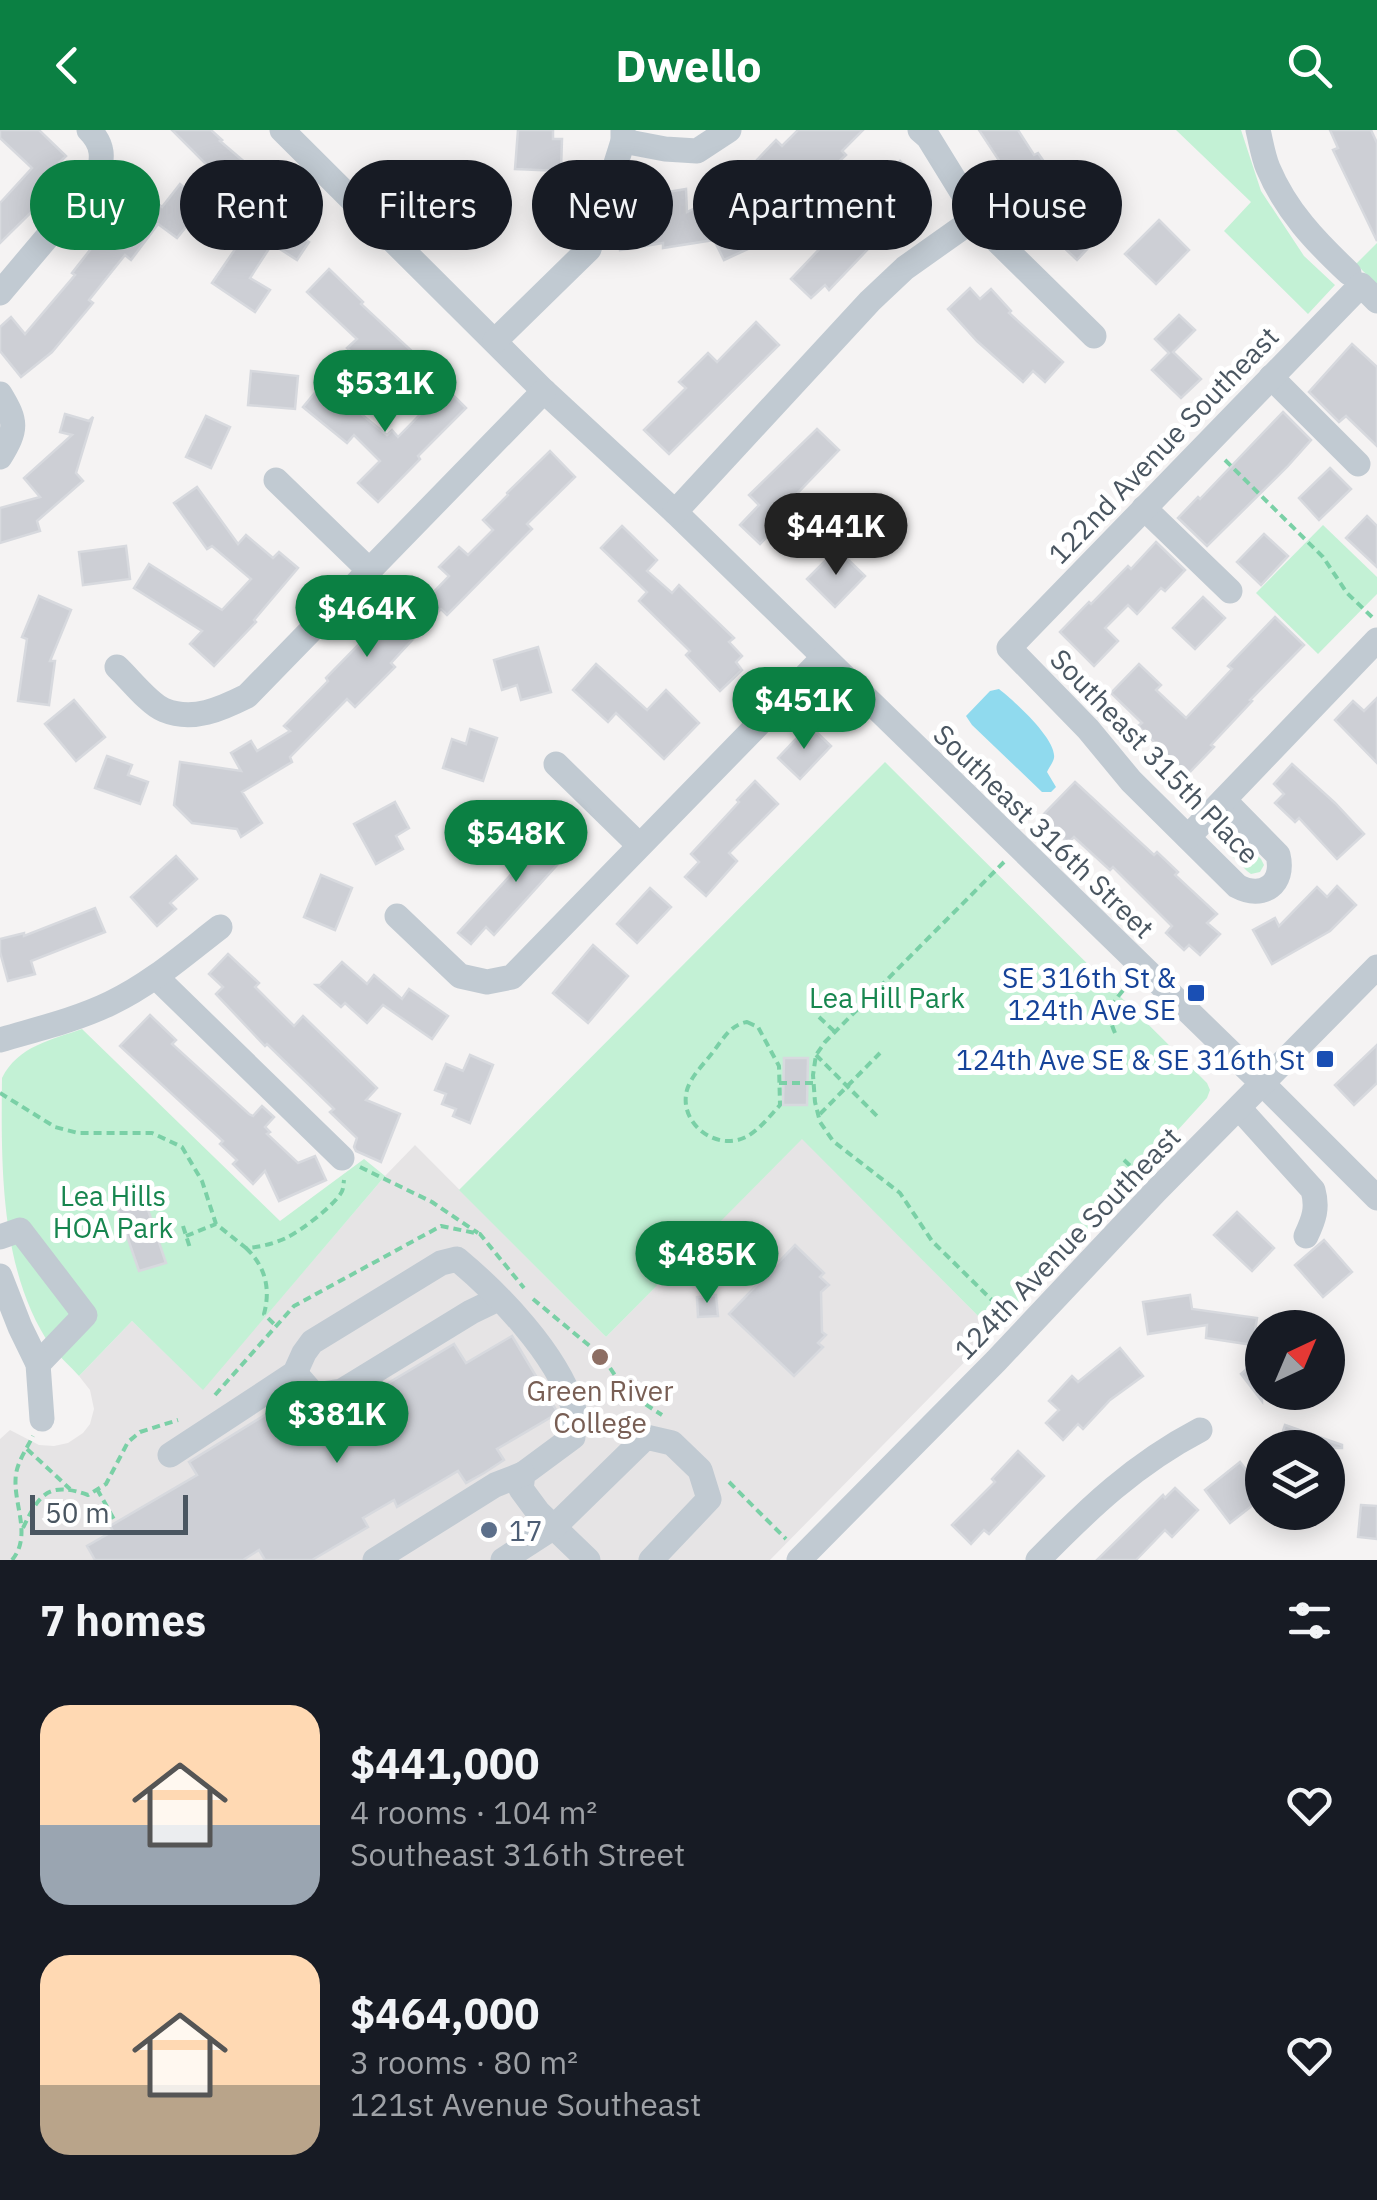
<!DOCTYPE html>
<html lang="en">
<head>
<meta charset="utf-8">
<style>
  body { margin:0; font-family:"IBM Plex Sans",sans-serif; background:#242831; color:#f1f3f6; height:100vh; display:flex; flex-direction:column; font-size:38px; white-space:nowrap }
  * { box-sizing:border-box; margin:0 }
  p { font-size:32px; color:#9ea1a6 }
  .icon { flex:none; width:55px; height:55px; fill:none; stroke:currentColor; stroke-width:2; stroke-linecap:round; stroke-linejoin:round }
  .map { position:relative; height:1430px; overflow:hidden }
  .sheet { display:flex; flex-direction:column; background:#171b24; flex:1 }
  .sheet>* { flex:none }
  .hud { position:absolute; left:30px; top:30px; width:1318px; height:90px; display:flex; gap:20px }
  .needle { width:65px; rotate:44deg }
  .controls { position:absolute; left:1245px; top:1180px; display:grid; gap:20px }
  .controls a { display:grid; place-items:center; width:100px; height:100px; border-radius:50%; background:#171b24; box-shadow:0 5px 25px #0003; font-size:50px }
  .scale { position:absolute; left:30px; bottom:25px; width:158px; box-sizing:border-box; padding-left:10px; border:5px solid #4a5661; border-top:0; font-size:28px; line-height:35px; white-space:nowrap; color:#4a5661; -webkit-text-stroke:8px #fff; paint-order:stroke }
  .price { position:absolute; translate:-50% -85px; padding:0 22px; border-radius:35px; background:#0b8043; color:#fff; font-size:32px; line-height:65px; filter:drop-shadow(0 2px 5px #0008) }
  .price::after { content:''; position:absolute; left:50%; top:60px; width:30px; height:22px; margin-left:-15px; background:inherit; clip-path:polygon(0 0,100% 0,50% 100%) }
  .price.current { background:#222; color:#fff }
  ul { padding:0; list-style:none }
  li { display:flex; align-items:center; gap:30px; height:250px; padding:0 40px }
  li span { display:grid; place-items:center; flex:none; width:280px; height:200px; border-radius:30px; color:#555 }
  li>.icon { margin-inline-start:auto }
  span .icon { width:120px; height:120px; fill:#fffc; stroke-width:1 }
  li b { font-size:42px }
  h2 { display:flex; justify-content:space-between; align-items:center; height:120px; padding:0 40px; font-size:42px }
  .tag { padding:0 35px; border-radius:45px; background:#171b24; box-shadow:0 5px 25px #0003; font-size:35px; line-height:90px }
  .tag.current { background:#0b8043; color:#fff }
  header { display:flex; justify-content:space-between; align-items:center; height:130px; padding:0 40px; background:#0b8043; color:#fff; font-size:45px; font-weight:700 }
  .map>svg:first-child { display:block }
</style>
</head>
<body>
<header><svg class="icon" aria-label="back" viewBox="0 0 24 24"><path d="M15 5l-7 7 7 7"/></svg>Dwello<svg class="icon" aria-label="search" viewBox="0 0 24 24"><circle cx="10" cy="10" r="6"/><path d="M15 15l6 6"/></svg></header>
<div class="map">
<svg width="1377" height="1430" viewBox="0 0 1377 1430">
  <rect width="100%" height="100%" fill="#f5f3f3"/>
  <polygon fill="#e6e4e5" points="802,1008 994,1202 770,1430 0,1430 0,1309 10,1300 39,1315 54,1316 68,1313 83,1303 90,1294 94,1279 90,1260 79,1246 132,1191 203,1259 385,1046 415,1015 606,1207"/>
  <g fill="#c3f1d5">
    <polygon points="1176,0 1241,0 1261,61 1304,126 1335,155 1308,184 1224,101 1251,72"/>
    <polygon points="1377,113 1377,155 1356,134"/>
    <polygon points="1323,395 1377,447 1377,464 1318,524 1256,463"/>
    <polygon points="885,632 1207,953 1210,960 1207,968 994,1202 802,1009 606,1207 459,1060"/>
    <polygon points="1219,691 1224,693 1261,729 1264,735 1260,742 1251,744 1247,741 1211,705 1209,700"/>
    <path d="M82,899L280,1091L364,1029L385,1046L203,1260L132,1191L79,1246C71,1237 61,1228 52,1218C0,1143 1,1038 2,948C18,916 51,910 82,899Z"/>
  </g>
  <path fill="#90daee" d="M999,559C1013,570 1057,609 1054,628C1053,633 1049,637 1047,642L1056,657L1051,662H1042L972,595L966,586L990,561Z"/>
  <g fill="#cdcfd5" stroke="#d7d9de" stroke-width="2.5">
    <polygon points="0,0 39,0 66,26 55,37 66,48 0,113 0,73 32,38 0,8"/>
    <polygon points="172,0 211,0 222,10 220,11 248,35 217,73 210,67 177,108 158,94 131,130 125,125 89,170 93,173 52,222 21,247 0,221 0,197 11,187 25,204 75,145 72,143 90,120 87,118 117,79 131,89 149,67 162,77 180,54 191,63 211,39"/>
    <polygon points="518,0 553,0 553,9 562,9 561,41 515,39"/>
    <polygon points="798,0 863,0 842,21 846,25 829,41 826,38 749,115 750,118 724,130 714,110 663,118 663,113 620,120 615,90 620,76 656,70 655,64 686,59 687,82 732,60 758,34 755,32 776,10 782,16"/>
    <polygon points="979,0 1018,0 1034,25 1038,23 1066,63 1062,66 1102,103 1077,130 1029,84 1003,47 1008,44"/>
    <polygon points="1330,0 1371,0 1377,13 1377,111 1333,20 1338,18"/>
    <polygon points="900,31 930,61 894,96 883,85 859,109 868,119 829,160 825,155 811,168 791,149 827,111 822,106 830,98 823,92 836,78 842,85 856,70 859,72"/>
    <polygon points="570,46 583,58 586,55 591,59 579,96 575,100 545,73"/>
    <polygon points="259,84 287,102 290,99 309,112 297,130 272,114 250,148 270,160 255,182 212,153"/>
    <polygon points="1159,90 1189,120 1156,154 1125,124"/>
    <polygon points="329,139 363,172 361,174 416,225 387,256 347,218 357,209 307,162"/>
    <polygon points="970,158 980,169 991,159 1011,181 1009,183 1063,232 1045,252 1033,241 1023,252 977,211 948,179"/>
    <polygon points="1179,185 1195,200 1173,222 1201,249 1181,268 1152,240 1169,223 1155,209"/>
    <polygon points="756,192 779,215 669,324 644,300 686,258 679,252 708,223 717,232"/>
    <polygon points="1352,214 1377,237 1377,316 1346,286 1339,292 1309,262"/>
    <polygon points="251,241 298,246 295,279 248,275"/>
    <polygon points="323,253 387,305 392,300 398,307 446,258 466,278 418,326 420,329 378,372 358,353 380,331 354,305 347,313 303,277"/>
    <polygon points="1283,282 1311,310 1287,337 1207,416 1178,388 1198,367 1200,369"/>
    <polygon points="65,284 89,291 93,287 76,343 83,351 37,391 40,401 0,413 0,378 40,367 24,348 72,305 60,302"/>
    <polygon points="206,286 230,297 211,338 186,327"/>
    <polygon points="817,299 839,320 790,371 796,377 760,414 740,395 759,375 749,365"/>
    <polygon points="550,321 575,347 527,394 532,399 447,485 441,479 391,533 395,537 355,577 347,569 290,627 292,632 242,662 262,693 241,707 237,699 192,693 174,675 180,632 241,641 231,623 251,611 257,621 290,601 284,596 328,551 326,548 365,508 368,511 411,466 421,475 449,446 439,437 459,417 468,425 493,400 483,390 508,365 507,363"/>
    <polygon points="1330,338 1351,359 1319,390 1299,368"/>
    <polygon points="197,357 238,414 246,405 273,428 279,422 298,438 254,490 256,492 214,536 190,514 202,501 134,458 149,434 222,480 251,449 212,416 207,419 174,373"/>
    <polygon points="1367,386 1377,396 1377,437 1346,408"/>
    <polygon points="622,396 657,430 647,441 672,463 679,455 734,508 729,512 742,526 736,532 742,540 720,561 686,525 690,521 639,471 647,462 601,418"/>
    <polygon points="1264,404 1288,426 1261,455 1237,432"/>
    <polygon points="1156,412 1185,440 1165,461 1161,458 1137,484 1128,475 1105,498 1118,511 1094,536 1060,502 1089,472 1091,474 1128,436 1131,439"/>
    <polygon points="126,416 130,449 83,455 79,422"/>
    <polygon points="837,419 865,446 835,477 807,449"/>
    <polygon points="39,466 71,480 50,531 55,531 49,575 18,571 27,509 22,507"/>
    <polygon points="1203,467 1225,488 1195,519 1173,498"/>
    <polygon points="1275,487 1304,515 1250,570 1252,571 1211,615 1214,617 1187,645 1138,596 1142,593 1111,563 1139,534 1161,555 1156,560 1186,588 1232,539 1228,536"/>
    <polygon points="538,517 551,562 521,570 517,555 502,560 494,530"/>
    <polygon points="596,534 647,580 666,560 699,593 664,629 616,583 608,592 573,560"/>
    <polygon points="1377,568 1377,633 1335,590 1353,571 1364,581"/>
    <polygon points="74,570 105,607 76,631 45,594"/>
    <polygon points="809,595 831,616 800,649 778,628"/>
    <polygon points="470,599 497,608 483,651 443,638 452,609 466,614"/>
    <polygon points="107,626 132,635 128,645 148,652 140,674 95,658"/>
    <polygon points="1292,634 1335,673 1364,704 1337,729 1299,688 1295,692 1275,673 1284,664 1274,654"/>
    <polygon points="755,651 778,674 729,723 737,731 706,766 685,747 699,732 691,724 739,672 737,670"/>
    <polygon points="1075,652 1154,725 1157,722 1178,742 1175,745 1217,784 1207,793 1220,804 1200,825 1189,815 1184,820 1166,803 1172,796 1113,737 1110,740 1074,707 1068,713 1041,687"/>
    <polygon points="395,672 409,698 396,706 403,719 376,734 354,694"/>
    <polygon points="538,699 566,725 494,805 486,797 471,814 458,803 515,740 507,732"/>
    <polygon points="176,726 197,749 170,773 176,779 157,796 131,767"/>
    <polygon points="321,745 352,758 335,800 304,787"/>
    <polygon points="1337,756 1356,775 1330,801 1272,834 1253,800 1275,788 1279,796 1317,757 1327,767"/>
    <polygon points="650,758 671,777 637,813 617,794"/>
    <polygon points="95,778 105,802 31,831 35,844 8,851 0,822 0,809 24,803 24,806"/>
    <polygon points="593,815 628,846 588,893 553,863"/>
    <polygon points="228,824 259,853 255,857 294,896 303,886 377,958 366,970 400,984 381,1032 356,1021 354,1017 357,1008 330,982 334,979 267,914 265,916 216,864 223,857 209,844"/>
    <polygon points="342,832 367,854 374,845 402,869 409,859 448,886 432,909 383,875 367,893 345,873 341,877 316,855 320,855"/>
    <polygon points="150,885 176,910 172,914 249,984 253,986 262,976 274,987 265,997 270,1002 267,1004 298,1033 315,1026 326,1050 279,1071 265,1041 253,1054 233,1034 237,1030 220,1014 223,1011 120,916"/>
    <polygon points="1377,915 1377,953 1354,975 1335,955"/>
    <polygon points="470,925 493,935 470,993 453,986 456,979 442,974 446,964 435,960 446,934 463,941"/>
    <polygon points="784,928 808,928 807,975 783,975"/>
    <polygon points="142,1062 166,1133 139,1141 115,1071"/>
    <polygon points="1237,1082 1274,1118 1252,1141 1214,1105"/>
    <polygon points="1324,1110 1352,1142 1323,1167 1295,1135"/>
    <polygon points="795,1115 824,1143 820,1147 829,1155 821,1162 822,1202 826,1205 818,1213 823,1217 794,1246 729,1184"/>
    <polygon points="716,1165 718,1186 698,1187 697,1167"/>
    <polygon points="1190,1165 1192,1179 1257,1188 1253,1215 1206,1208 1207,1195 1148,1204 1143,1172"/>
    <polygon points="512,1206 558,1283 497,1319 504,1330 484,1343 466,1353 458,1341 397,1377 394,1370 363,1388 368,1397 312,1430 265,1430 259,1420 243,1430 95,1430 87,1416 113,1401 110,1396 197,1345 189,1332 294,1267 305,1278 327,1315 372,1289 368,1283 392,1268 385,1255 454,1214 466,1233"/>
    <polygon points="1120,1218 1143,1246 1110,1270 1083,1299 1078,1294 1063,1310 1046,1293 1059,1280 1049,1271 1072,1246 1078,1252"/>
    <polygon points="1262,1226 1262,1271 1241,1244"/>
    <polygon points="1285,1295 1342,1315 1342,1318 1277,1318"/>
    <polygon points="1018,1321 1044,1346 989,1404 984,1400 971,1414 952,1395 995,1352 992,1349"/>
    <polygon points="1240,1332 1262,1360 1262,1368 1230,1393 1205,1360"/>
    <polygon points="1175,1358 1198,1380 1172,1407 1165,1400 1136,1430 1097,1430 1163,1365 1165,1368"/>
    <polygon points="1361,1375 1377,1376 1377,1409 1358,1407"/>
  </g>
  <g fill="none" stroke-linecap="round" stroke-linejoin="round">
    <g stroke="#7ad0a6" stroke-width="4" stroke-dasharray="8 5" stroke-linecap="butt">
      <polyline points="1225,330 1323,427 1347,463 1372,487"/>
      <polyline points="1004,732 825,912 816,925 813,945 815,972 820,992 833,1011 900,1063 932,1111 1008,1186"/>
      <polyline points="819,887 834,901"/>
      <path d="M747,892L758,897L779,936L780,975C770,986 759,1000 746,1007C716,1022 678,993 687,960C691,946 704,934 713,922C723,909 730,895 747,892Z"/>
      <path d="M1115,903C1104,878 1114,872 1129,853"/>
      <polyline points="816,925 879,988"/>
      <polyline points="779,953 814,953"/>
      <path d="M0,963L55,997L78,1003H152L182,1017L202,1051L216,1094L246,1118C260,1117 273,1114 286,1108C302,1100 329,1079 339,1066C344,1060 343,1057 344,1050"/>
      <polyline points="820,984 880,923"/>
      <polyline points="1124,1030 1139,1044"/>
      <polyline points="360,1037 432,1072 478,1103"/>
      <polyline points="183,1096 190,1118"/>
      <polyline points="186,1106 216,1094"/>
      <path d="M246,1118C265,1136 271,1158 264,1184L276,1196"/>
      <polyline points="533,1169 603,1227 625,1261 662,1285"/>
      <polyline points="215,1265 294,1176 441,1096 480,1104 524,1158"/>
      <polyline points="27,1319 70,1359"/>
      <polyline points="729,1352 786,1409"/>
      <polyline points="97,1359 116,1393"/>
      <path d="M23,1398C39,1364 49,1351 88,1365L106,1354L128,1312L140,1302L178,1290"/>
      <path d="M12,1430C33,1405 12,1373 16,1344C18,1331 27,1318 33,1306"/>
    </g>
    <g stroke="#c1cad2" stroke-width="25">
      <polyline points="282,0 544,261 675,382 1263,954 1377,1068"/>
      <polyline points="920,0 928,7 984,98 1094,206"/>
      <path d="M1258,0C1261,12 1263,26 1268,38C1286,81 1316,112 1349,143"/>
      <polyline points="623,11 665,19 697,21 729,0"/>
      <path d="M0,163L98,47C103,28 104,15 89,0"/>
      <polyline points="495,211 589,119 623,11 623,0"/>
      <polyline points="1271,247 1358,334"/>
      <path d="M0,264C17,292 17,299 0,327"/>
      <polyline points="276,350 370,441"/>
      <polyline points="1144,378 1230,461"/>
      <polyline points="675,382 870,171 905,138 977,87"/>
      <path d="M117,537C129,548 149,574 164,580C193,592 221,579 247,566L544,261"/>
      <polyline points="556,634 639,715"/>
      <path d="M1224,670L1278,725C1285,754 1263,770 1237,756L1131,651L1088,599L1009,518L1361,155L1377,171"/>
      <polyline points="1188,707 1377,510"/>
      <polyline points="397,786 460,846 487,852 512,847 823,528"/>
      <polyline points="156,847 342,1028"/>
      <path d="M0,910C37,899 76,890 111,873C151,854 185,824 220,797"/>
      <path d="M1239,978L1313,1060C1318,1078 1314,1089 1306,1106"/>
      <polyline points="0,1107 20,1100 85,1185 38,1234"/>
      <polyline points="0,1146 20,1197 38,1234 42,1289"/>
      <polyline points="295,1243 314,1265 342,1261 471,1182 498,1169"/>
      <path d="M170,1325L295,1243L304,1223L312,1212L441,1133L457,1129C500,1165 555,1222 573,1276C576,1285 573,1297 573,1307L523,1344L521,1359L538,1382L588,1430"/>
      <polyline points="375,1430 495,1355 523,1344"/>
      <polyline points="503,1430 554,1397 646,1307 672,1313 700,1340 709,1369 651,1430"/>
      <polyline points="799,1430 996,1231 1156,1061 1377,837"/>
      <path d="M1038,1430C1089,1378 1135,1334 1200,1300"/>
    </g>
  </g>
  <g fill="#1a4fb4" stroke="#fff" stroke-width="4">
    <rect x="1186" y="853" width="20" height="20" rx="5"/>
    <rect x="1315" y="919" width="20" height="20" rx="5"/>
  </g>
  <circle fill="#8d6e63" stroke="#fff" stroke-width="4" cx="600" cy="1227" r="10"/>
  <circle fill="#5c6f8a" stroke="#fff" stroke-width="4" cx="489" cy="1400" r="10"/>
  <g text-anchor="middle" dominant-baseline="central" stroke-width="10" stroke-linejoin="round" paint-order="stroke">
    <g font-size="28" fill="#4a5661" stroke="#fff">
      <text transform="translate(1163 315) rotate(-46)">122nd Avenue Southeast</text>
      <text transform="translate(1155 626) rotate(46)">Southeast 315th Place</text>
      <text transform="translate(1044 701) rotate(44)">Southeast 316th Street</text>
      <text transform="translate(1067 1113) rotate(-46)">124th Avenue Southeast</text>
    </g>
    <g font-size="28" fill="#164399" stroke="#fff" text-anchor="end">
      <text x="1176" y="847">SE 316th St &amp;<tspan x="1176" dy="32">124th Ave SE</tspan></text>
      <text x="1305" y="929">124th Ave SE &amp; SE 316th St</text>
    </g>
    <g font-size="28" fill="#17864f" stroke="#fff">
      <text x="887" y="867">Lea Hill Park</text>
      <text x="113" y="1065">Lea Hills<tspan x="113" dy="32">HOA Park</tspan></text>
    </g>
    <g font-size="28" fill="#785e54" stroke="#fff">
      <text x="600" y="1260">Green River<tspan x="600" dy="32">College</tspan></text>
    </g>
    <g font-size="28" fill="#4e5e75" stroke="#fff" text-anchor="start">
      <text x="509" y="1400">17</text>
    </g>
  </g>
</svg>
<div class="controls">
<a><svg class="needle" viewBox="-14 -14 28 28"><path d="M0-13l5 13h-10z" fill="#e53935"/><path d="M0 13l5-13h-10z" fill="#9ea1a6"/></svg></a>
<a><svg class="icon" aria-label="layers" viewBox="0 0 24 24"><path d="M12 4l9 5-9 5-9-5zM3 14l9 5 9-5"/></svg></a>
</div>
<div class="scale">50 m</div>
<b class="price" style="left:385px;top:305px">$531K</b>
<b class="price current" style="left:836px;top:448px">$441K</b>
<b class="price" style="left:367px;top:530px">$464K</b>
<b class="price" style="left:804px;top:622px">$451K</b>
<b class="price" style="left:516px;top:755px">$548K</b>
<b class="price" style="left:707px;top:1176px">$485K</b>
<b class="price" style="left:337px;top:1336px">$381K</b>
<div class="hud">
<a class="tag current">Buy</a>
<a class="tag">Rent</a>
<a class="tag">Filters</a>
<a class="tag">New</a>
<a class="tag">Apartment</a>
<a class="tag">House</a>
</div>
</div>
<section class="sheet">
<h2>7 homes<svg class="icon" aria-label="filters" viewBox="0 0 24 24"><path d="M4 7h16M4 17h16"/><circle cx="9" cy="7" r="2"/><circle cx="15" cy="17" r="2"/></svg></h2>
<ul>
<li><span style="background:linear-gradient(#ffd9b3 60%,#9aa5b1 0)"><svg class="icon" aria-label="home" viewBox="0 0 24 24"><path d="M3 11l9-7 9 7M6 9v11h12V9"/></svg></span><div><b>$441,000</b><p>4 rooms · 104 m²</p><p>Southeast 316th Street</p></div><svg class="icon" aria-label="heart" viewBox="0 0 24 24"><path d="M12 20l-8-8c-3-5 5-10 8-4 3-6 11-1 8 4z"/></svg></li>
<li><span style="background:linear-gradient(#ffd9b3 65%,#b9a48a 0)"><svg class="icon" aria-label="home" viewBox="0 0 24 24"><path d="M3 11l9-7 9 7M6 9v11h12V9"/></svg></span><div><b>$464,000</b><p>3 rooms · 80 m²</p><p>121st Avenue Southeast</p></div><svg class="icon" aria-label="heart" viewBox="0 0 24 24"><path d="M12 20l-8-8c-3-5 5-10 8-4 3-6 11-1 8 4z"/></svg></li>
</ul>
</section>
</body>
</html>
